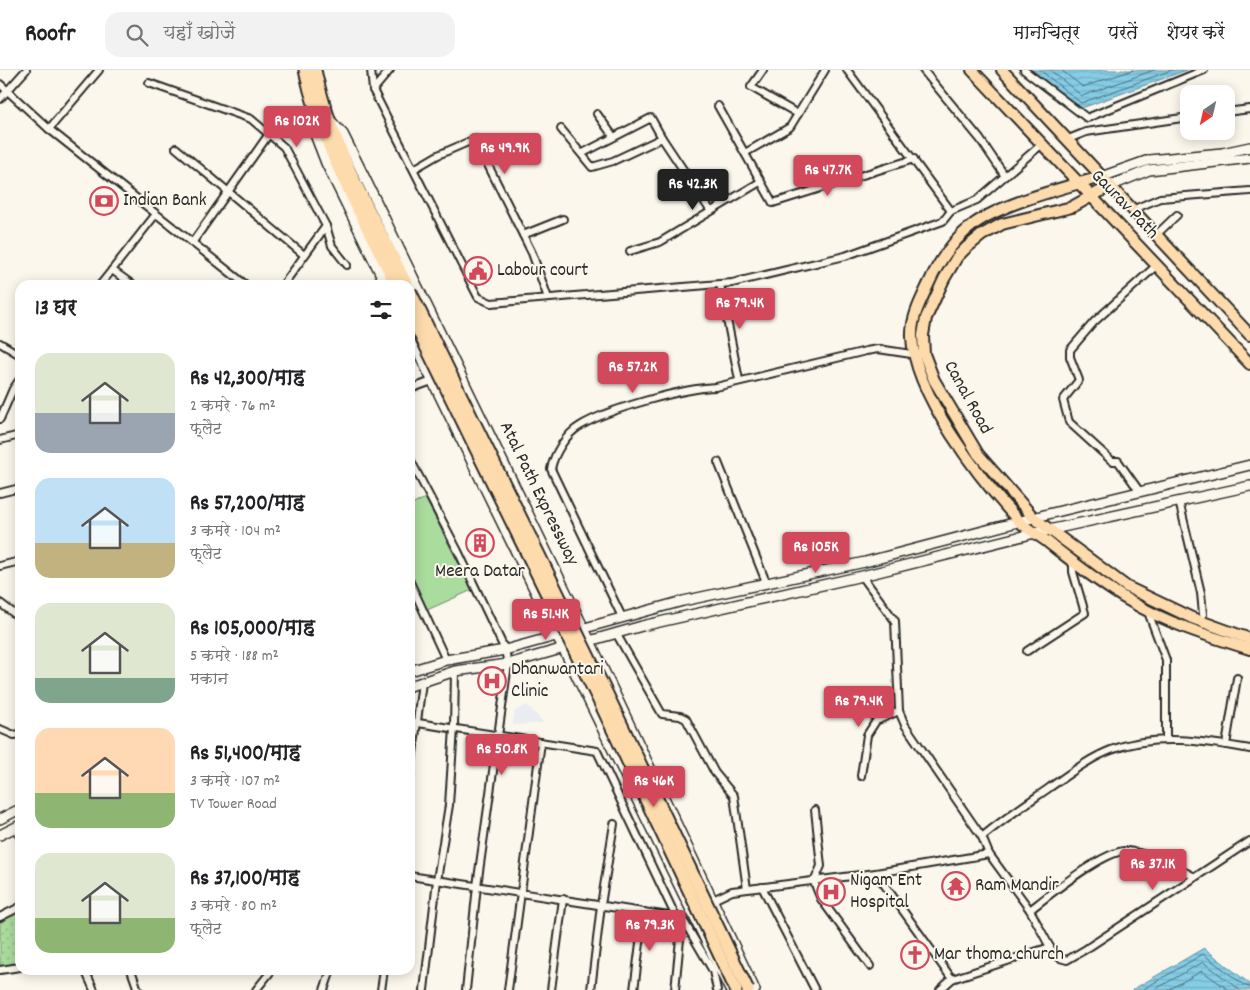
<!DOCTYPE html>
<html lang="hi">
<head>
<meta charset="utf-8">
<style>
  body { margin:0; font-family:Dekko,"Playpen Sans Deva",sans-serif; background:#f2f2f2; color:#202124; height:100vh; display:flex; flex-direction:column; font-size:19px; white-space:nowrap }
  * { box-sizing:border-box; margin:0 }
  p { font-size:16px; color:#757577 }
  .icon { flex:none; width:28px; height:28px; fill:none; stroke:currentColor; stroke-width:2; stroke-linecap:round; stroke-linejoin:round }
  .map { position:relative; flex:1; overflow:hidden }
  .drawer { position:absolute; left:15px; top:210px; width:400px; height:695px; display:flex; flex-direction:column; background:#fff; border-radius:15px; box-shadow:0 2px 12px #0003 }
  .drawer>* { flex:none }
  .needle { width:32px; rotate:214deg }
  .tools { position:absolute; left:1180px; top:15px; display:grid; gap:10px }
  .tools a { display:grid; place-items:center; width:55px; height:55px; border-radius:10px; background:#fff; box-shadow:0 2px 12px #0003; font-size:25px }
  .price { position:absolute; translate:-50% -42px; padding:0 11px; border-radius:5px; background:#d1495b; color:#fff; font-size:16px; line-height:32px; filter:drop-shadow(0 1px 2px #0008) }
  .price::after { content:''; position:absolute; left:50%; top:30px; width:15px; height:11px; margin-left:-8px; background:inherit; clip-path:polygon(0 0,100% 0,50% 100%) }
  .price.on { background:#222; color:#fff }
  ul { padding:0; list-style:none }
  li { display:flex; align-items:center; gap:15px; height:125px; padding:0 20px }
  li span { display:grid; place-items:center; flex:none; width:140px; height:100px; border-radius:15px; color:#555 }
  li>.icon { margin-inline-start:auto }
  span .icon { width:60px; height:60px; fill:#fffc; stroke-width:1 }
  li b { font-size:21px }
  h2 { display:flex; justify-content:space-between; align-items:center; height:60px; padding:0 20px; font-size:21px }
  header { display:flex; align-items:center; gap:30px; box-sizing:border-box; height:70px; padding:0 25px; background:#fff; border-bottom:1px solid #e0e0e0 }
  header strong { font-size:24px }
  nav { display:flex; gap:28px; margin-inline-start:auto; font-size:18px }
  .search { width:350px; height:45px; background:#f2f2f2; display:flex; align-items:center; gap:12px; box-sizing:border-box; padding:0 18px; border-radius:15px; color:#757577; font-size:19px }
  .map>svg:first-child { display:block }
</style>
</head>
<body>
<header>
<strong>Roofr</strong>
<div class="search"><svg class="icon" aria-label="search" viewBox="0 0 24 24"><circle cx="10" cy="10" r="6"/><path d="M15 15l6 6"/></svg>यहाँ खोजें</div>
<nav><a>मानचित्र</a><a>परतें</a><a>शेयर करें</a></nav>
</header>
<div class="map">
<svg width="1250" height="920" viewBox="0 0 1250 920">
  <defs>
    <pattern id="grass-dots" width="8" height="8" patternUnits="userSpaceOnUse" patternTransform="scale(1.25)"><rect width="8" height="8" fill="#aadc9d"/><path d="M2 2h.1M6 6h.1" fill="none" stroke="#92bd87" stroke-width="1.8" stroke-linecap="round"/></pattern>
    <pattern id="water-rules" width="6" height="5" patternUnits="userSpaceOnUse" patternTransform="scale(1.25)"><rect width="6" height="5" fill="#85cde6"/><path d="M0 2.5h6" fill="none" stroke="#73b0c5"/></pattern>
  </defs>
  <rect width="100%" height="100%" fill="#fbf7ec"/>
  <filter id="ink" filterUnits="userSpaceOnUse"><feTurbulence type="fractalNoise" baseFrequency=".02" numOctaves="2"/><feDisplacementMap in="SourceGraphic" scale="10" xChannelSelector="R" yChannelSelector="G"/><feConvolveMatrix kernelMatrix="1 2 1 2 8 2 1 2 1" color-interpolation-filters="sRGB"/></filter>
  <g filter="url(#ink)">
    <polygon fill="#e9ecf0" points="527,635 544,653 513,655 515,641"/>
    <polygon fill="url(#grass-dots)" stroke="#6a8464" points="20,836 20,895 0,898 0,844"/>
    <path fill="#aadc9d" stroke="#6a8464" d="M425,428L472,520L427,540C401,513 410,470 410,436Z"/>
    <g fill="url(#water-rules)" stroke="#618c9b">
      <polygon points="1032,0 1187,0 1079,39"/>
      <polygon points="1204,878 1250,914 1250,920 1132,920"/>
    </g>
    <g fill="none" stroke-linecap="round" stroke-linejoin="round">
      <g stroke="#4f6c76" stroke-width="1">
        <polyline points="1040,0 1081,33 1172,0"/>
        <polyline points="1050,0 1082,26 1154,0"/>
        <polyline points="1061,0 1083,17 1133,0"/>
        <polyline points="1142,920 1203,884 1245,916 1250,917"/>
        <polyline points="1154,920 1203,892 1240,920"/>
        <polyline points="1168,920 1202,901 1229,920"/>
      </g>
      <defs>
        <g id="street">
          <polyline points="371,0 373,20 478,227 491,233 732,213 845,186 943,151 951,141"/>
          <polyline points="763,0 751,17 798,44"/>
          <polyline points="847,0 951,141 977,130 1042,74"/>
          <polyline points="923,0 980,69 1005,106"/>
          <polyline points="1024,0 1087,48 1204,0"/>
          <polyline points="149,13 251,49 284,77 326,156 283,215"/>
          <polyline points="0,14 49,59 246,215"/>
          <polyline points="373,20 390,0"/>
          <polyline points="0,29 26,0"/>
          <polyline points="718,36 773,133 914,89"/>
          <polyline points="1226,42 1250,39"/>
          <polyline points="597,44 613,66"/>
          <polyline points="49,59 99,0"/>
          <polyline points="561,59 592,97 613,91 662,68"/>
          <polyline points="1066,70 1086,62 1189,47"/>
          <polyline points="176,78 304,185"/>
          <polyline points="583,83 651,48 662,68 710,140"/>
          <polyline points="745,83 790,57 825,0"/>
          <polyline points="414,99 438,85 475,69 532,183 548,228"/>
          <polyline points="1132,140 1160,128 1250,121"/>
          <polyline points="326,156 332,176 347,195"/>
          <polyline points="523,165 563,149"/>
          <polyline points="1156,165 1177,145"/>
          <polyline points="192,173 269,64"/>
          <polyline points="630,181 660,172 760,112"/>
          <polyline points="720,214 739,310"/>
          <polyline points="100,215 112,200"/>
          <polyline points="133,215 112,200 156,144"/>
          <polyline points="0,273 20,285"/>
          <polyline points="410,319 432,311"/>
          <polyline points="0,349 13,319 20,309"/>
          <polyline points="0,370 20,365"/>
          <polyline points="410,389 458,481 505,580 508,594 477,816 466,920"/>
          <polyline points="718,392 766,512"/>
          <polyline points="1140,422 1118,391 1112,391 1069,352 1063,330 1079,310 1070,287 1070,280 1094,252 1157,195"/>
          <polyline points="0,423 20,418"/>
          <polyline points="1179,431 1201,523 1203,544"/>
          <polyline points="0,496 20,491"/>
          <polyline points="862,506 895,551 899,641 905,655 982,767 989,784 1030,840 1052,881 1060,888 1067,890 1086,879 1250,771"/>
          <polyline points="410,512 446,590"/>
          <polyline points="0,533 20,548"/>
          <polyline points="1148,542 1166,590 1166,670"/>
          <path d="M622,547L551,399C554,384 566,364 580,356C608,339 684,318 716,317L866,281L878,279L918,285"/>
          <polyline points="616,563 662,644 680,646 686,649 715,703 734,726 747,819"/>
          <polyline points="1027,581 1085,543 1073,502 1073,492"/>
          <polyline points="418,653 597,681 676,847"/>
          <polyline points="0,659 14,665 20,664"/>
          <polyline points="1226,675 1237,608"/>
          <polyline points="861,706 867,665 876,651 899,641"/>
          <polyline points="410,707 422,612"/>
          <polyline points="815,740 821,796 814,812 821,829 870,896"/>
          <polyline points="15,757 20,767"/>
          <path d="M982,767C1003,749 1026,734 1049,718C1069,704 1088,689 1111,680C1155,663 1205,671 1250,679"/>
          <polyline points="876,803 952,909"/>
          <polyline points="410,806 682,848"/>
          <polyline points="762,817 815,920"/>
          <polyline points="713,830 732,821 876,803 989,784"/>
          <path d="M1030,840C1048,826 1105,779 1127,781C1150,783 1175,797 1195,807"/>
          <polyline points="0,847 20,837"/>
          <polyline points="682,848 713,901 717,920"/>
          <polyline points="0,900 20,897"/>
          <polyline points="85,900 94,920"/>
          <polyline points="131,900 138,920"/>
          <polyline points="256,920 272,900"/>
          <polyline points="324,920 331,900"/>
          <polyline points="381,920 384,900"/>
          <polyline points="424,920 437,810 449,735 454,658 455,601"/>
          <polyline points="508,920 541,672"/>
          <polyline points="551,920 563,829"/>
          <polyline points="591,920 601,835 614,754"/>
          <polyline points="634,920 644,842"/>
          <polyline points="675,920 682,849"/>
          <polyline points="940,920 952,909 1050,877"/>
        </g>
        <g id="secondary">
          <polyline points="316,44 314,62 326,93 386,215"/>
          <polyline points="332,52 343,64 359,96 590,571 755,920"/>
          <polyline points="1101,107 1149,90 1222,83 1250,77"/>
          <polyline points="1110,116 1149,100 1250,88"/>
          <polyline points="410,265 730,920"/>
          <polyline points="410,601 446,590 505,580 683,531 865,492 1048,444 1250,395"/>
          <polyline points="410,616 455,601 508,594 642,556 862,506 1035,463 1250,416"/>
          <polyline points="0,749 20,739"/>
          <polyline points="0,765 20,755"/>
        </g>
        <g id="primary">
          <polyline points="972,0 1250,294"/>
          <polyline points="1002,0 1250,265"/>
          <path d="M1101,107C1066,117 1003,133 974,154C953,170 940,189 929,213C921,230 911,248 912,267C914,324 980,409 1018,450C1025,458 1037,464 1045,470C1072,491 1099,513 1128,530C1166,553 1208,566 1250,579"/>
          <polyline points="1110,116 1072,137 1002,154 982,165 966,178 957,187 944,209 926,248 923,265 924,284 934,310 978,384 1034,448 1127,517 1192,548 1250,569"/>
        </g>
        <g id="highway">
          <path d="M305,0C321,76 362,145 396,215"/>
          <path d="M315,0C331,76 373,146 407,215"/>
        </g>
      </defs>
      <use href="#street" stroke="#2b2b2b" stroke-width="10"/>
      <use href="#secondary" stroke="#2b2b2b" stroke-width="12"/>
      <use href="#primary" stroke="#2b2b2b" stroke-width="14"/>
      <use href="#highway" stroke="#2b2b2b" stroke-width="15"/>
      <use href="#street" stroke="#fbf7ec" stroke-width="6"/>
      <use href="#secondary" stroke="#fbf7ec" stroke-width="9"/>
      <use href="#primary" stroke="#fedbac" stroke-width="10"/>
      <use href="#highway" stroke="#fedbac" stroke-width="11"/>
      <defs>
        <g id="highway-bridge">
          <polyline points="410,221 607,624 748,920"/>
          <polyline points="410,244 602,637 736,920"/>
        </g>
      </defs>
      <use href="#highway-bridge" stroke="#2b2b2b" stroke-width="15" stroke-linecap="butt"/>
      <use href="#highway-bridge" stroke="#fedbac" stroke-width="11"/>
    </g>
  </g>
  <defs>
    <symbol id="bank-ring" viewBox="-11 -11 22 22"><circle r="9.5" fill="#fbf7ec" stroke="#d1495b" stroke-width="1.5"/><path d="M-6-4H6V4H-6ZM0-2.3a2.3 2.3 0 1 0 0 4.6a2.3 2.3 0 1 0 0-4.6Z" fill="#d1495b"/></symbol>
    <symbol id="civic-ring" viewBox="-11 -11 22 22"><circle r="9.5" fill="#fbf7ec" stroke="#d1495b" stroke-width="1.5"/><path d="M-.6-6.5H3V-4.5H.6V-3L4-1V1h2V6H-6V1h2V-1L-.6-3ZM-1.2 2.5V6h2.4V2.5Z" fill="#d1495b"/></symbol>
    <symbol id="building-ring" viewBox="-11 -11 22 22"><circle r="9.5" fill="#fbf7ec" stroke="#d1495b" stroke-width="1.5"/><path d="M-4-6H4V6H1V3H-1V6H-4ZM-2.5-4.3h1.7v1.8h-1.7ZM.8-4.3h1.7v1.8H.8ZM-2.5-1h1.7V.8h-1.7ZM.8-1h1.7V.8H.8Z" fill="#d1495b"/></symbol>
    <symbol id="hospital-ring" viewBox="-11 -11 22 22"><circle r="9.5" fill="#fbf7ec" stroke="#d1495b" stroke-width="1.5"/><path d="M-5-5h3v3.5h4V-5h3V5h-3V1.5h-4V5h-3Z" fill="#d1495b"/></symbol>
    <symbol id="temple-ring" viewBox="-11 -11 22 22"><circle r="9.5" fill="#fbf7ec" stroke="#d1495b" stroke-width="1.5"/><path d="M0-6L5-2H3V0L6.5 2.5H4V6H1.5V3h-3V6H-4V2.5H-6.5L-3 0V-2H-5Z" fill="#d1495b"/></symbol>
    <symbol id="church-ring" viewBox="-11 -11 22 22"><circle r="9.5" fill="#fbf7ec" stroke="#d1495b" stroke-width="1.5"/><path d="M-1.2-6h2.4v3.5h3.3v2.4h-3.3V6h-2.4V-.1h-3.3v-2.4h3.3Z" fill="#d1495b"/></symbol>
  </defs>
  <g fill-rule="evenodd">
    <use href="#bank-ring" x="88" y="115" width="32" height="32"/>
    <use href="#civic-ring" x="462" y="185" width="32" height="32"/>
    <use href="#building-ring" x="464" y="457" width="32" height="32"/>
    <use href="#hospital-ring" x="476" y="595" width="32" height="32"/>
    <use href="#temple-ring" x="940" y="800" width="32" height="32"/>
    <use href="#hospital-ring" x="815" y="806" width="32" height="32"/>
    <use href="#church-ring" x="899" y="869" width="32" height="32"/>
  </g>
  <g text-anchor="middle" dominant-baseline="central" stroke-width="4" stroke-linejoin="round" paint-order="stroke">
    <g font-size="19" fill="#2b2b2b" stroke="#fbf7ec" text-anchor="start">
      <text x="123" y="131">Indian Bank</text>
      <text x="497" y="201">Labour court</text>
      <text x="480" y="502" text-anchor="middle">Meera Datar</text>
      <text x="511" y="600">Dhanwantari<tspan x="511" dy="22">Clinic</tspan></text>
      <text x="850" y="811">Nigam Ent<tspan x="850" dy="22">Hospital</tspan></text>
      <text x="975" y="816">Ram Mandir</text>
      <text x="934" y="885">Mar thoma church</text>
    </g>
    <g font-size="19" fill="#2b2b2b" stroke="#fbf7ec">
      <text transform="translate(1124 135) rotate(46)">Gaurav Path</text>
      <text transform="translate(967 328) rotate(61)">Canal Road</text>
      <text transform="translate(538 424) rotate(64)">Atal Path Expressway</text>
    </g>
  </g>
</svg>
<div class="tools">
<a><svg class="needle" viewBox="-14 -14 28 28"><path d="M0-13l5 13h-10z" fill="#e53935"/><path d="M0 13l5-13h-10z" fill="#757577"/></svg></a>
</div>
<b class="price" style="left:297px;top:78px">Rs 102K</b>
<b class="price" style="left:505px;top:105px">Rs 49.9K</b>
<b class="price" style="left:828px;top:127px">Rs 47.7K</b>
<b class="price on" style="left:693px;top:141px">Rs 42.3K</b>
<b class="price" style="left:740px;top:260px">Rs 79.4K</b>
<b class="price" style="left:633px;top:324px">Rs 57.2K</b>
<b class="price" style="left:816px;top:504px">Rs 105K</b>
<b class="price" style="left:546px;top:571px">Rs 51.4K</b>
<b class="price" style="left:859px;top:658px">Rs 79.4K</b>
<b class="price" style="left:502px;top:706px">Rs 50.8K</b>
<b class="price" style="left:654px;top:738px">Rs 46K</b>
<b class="price" style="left:1153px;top:821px">Rs 37.1K</b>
<b class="price" style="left:650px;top:882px">Rs 79.3K</b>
<section class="drawer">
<h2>13 घर<svg class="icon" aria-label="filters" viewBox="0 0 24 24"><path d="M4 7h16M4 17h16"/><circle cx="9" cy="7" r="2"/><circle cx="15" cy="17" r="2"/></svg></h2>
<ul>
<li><span style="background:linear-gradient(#dfe7d0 60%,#9aa5b1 0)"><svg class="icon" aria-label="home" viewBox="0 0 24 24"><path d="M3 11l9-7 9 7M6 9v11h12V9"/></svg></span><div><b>Rs 42,300/माह</b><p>2 कमरे · 76 m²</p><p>फ़्लैट</p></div></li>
<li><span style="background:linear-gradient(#bfe0f5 65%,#c2b280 0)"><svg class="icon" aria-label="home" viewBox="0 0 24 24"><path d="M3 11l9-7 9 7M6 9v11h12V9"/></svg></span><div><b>Rs 57,200/माह</b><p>3 कमरे · 104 m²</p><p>फ़्लैट</p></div></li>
<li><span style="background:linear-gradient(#dfe7d0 75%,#7fa58c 0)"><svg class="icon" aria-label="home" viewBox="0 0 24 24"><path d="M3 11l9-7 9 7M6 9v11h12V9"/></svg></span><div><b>Rs 105,000/माह</b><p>5 कमरे · 188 m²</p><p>मकान</p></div></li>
<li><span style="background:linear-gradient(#ffd9b3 65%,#8fb573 0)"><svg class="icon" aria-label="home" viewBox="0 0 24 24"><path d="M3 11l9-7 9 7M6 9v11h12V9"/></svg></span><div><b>Rs 51,400/माह</b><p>3 कमरे · 107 m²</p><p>TV Tower Road</p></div></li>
<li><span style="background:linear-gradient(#dfe7d0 65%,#8fb573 0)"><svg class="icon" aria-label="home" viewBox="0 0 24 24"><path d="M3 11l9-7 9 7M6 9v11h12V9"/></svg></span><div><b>Rs 37,100/माह</b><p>3 कमरे · 80 m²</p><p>फ़्लैट</p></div></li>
</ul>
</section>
</div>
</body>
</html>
